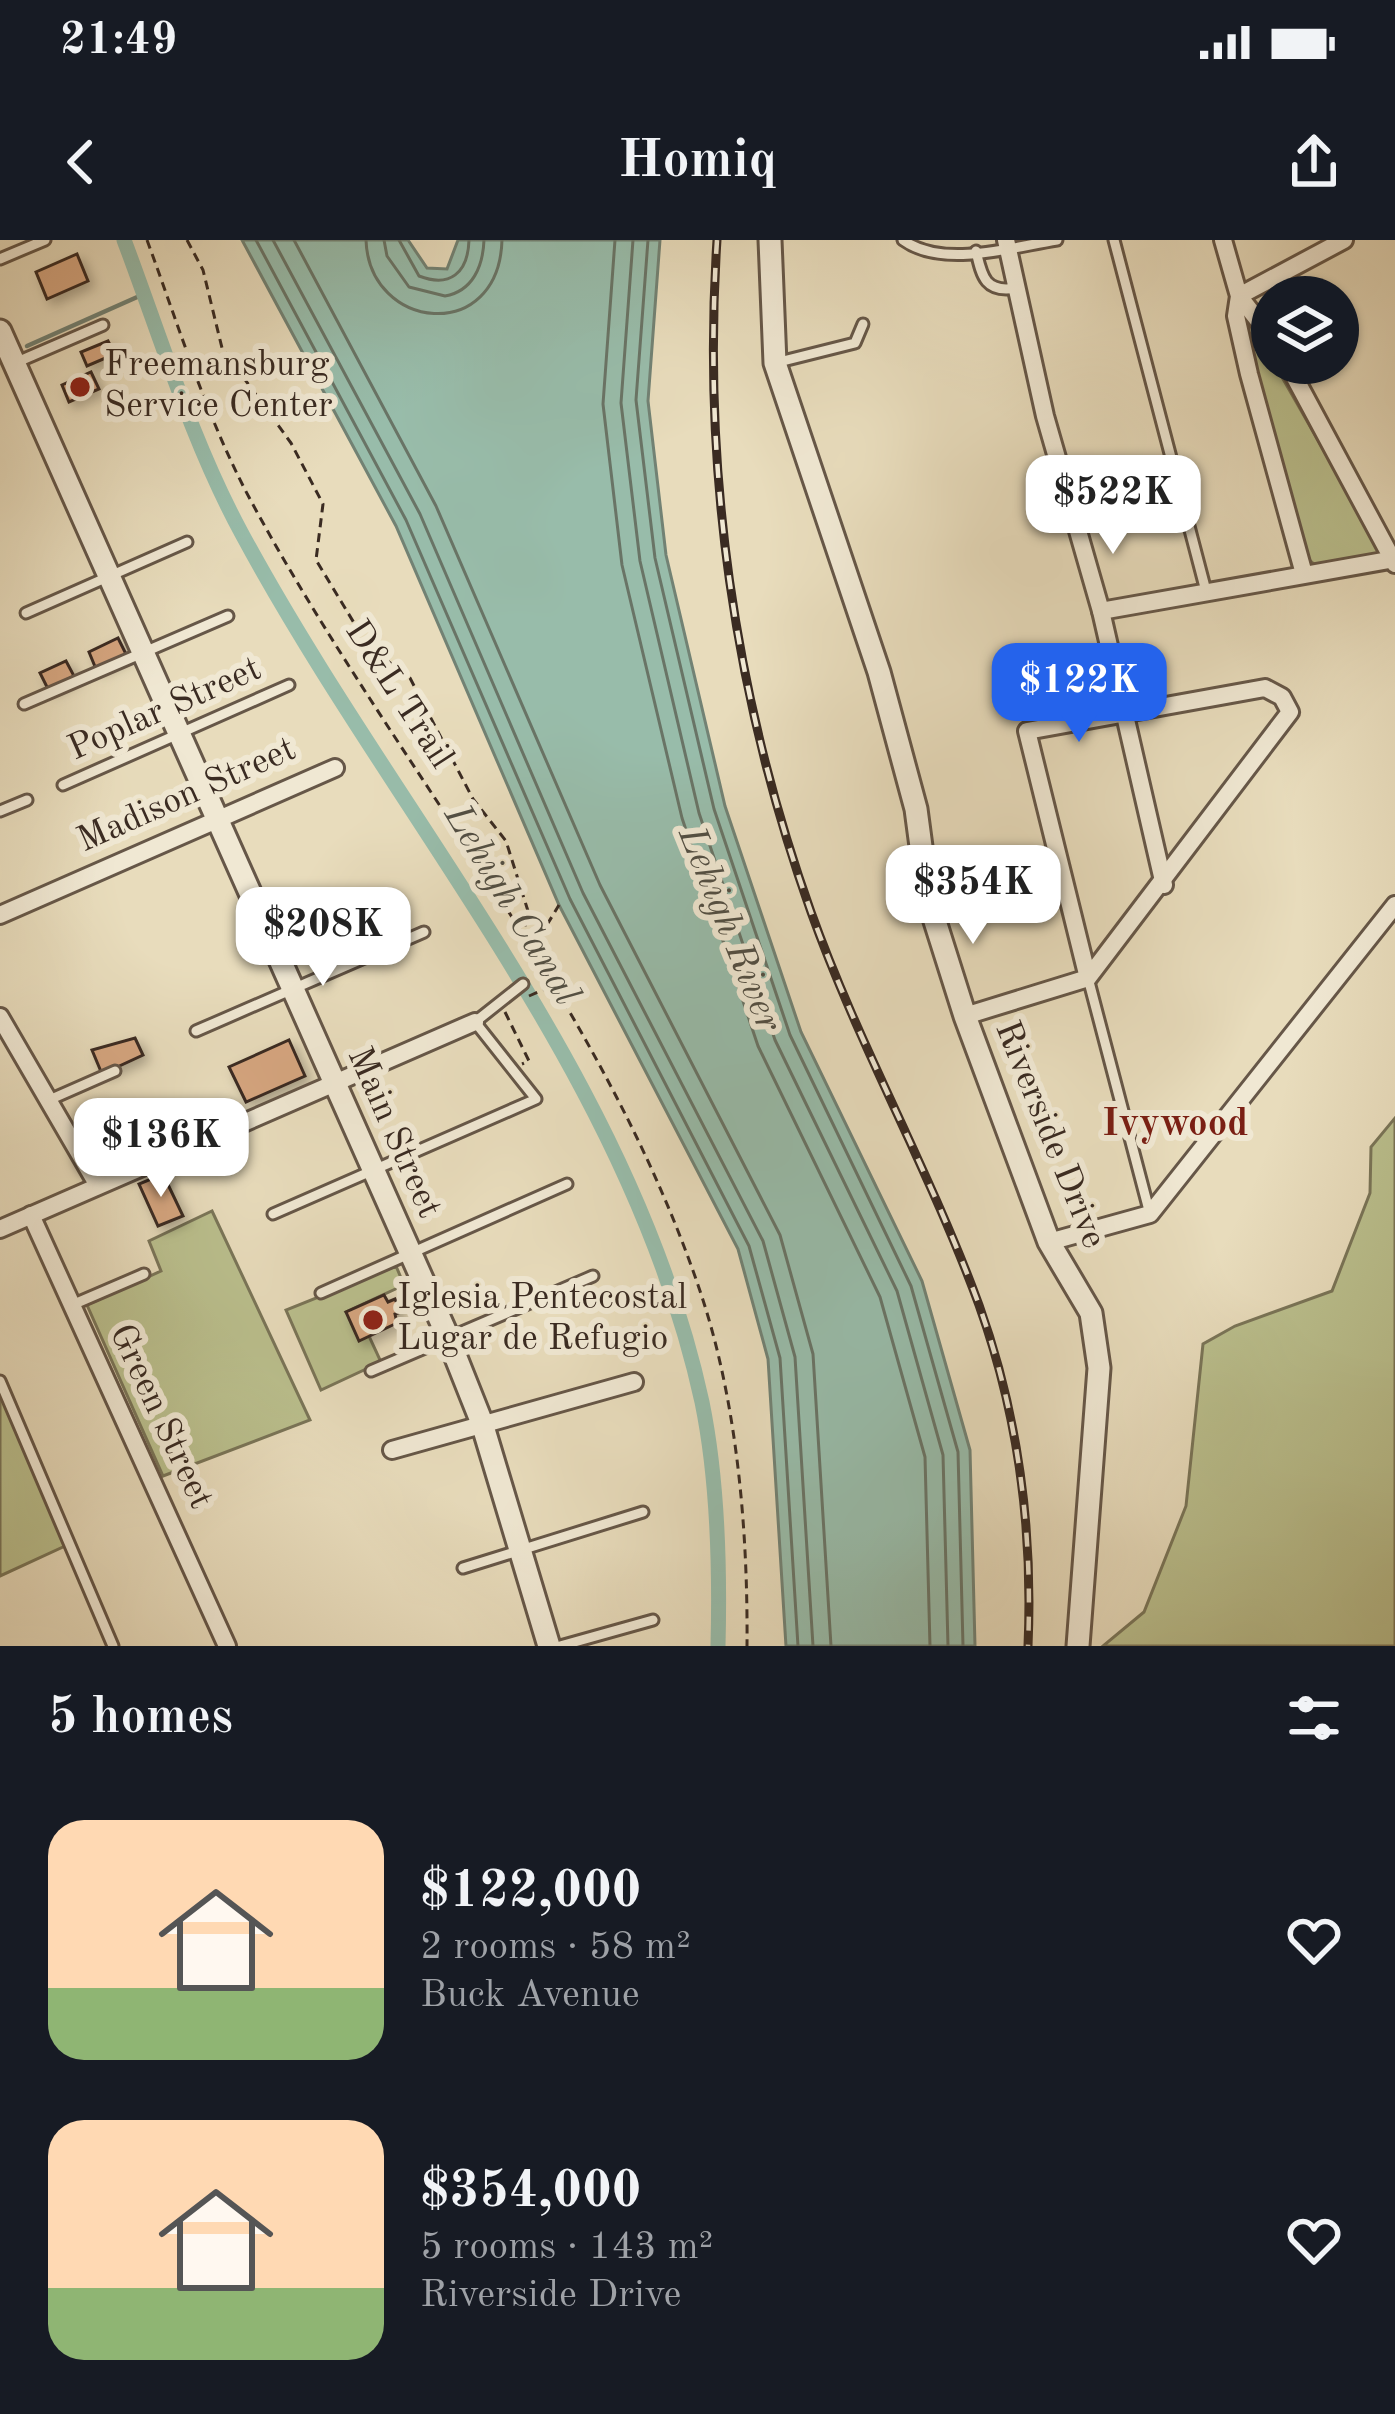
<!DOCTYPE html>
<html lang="en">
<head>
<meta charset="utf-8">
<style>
  body { margin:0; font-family:"Old Standard TT",serif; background:#20242c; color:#f1f3f6; height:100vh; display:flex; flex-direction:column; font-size:45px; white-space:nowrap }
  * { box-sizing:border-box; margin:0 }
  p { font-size:39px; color:#9ea1a6 }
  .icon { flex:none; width:66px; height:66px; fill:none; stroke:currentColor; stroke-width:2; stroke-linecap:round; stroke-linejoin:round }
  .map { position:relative; height:1406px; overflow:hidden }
  .sheet { display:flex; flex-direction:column; background:#171b24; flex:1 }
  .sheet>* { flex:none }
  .tools { position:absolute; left:1251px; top:36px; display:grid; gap:24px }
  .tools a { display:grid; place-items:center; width:108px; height:108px; border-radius:50%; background:#171b24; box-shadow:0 3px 9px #0004; font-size:60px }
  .price { position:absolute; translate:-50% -102px; padding:0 27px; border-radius:24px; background:#fff; color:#222; font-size:39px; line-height:78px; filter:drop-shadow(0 3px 6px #0008) }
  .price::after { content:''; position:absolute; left:50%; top:72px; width:36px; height:27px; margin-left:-18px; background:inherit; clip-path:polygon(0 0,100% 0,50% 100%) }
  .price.selected { background:#2563eb; color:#fff }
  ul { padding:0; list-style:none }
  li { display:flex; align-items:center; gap:36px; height:300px; padding:0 48px }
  li span { display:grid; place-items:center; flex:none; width:336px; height:240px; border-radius:36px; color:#555 }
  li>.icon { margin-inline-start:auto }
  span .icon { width:144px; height:144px; fill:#fffc; stroke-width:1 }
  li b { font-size:51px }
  h2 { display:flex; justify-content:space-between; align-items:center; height:144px; padding:0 48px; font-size:51px }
  .status { display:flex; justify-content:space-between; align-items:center; height:84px; padding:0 60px; background:#171b24; direction:ltr }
  .status svg { height:33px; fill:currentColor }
  header { display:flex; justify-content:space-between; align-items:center; height:156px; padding:0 48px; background:#171b24; font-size:54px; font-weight:800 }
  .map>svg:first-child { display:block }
</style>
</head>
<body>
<div class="status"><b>21:49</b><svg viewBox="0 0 49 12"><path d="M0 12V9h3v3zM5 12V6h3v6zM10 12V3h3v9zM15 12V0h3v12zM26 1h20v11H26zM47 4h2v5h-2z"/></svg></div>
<header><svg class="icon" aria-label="back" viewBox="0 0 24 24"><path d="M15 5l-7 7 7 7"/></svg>Homiq<svg class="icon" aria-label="share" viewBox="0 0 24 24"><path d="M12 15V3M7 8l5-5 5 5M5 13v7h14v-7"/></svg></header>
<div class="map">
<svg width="1395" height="1406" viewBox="0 0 1395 1406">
  <defs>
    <filter id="shadow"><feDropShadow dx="5.5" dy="5.5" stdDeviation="6" flood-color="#0004"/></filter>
  </defs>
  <rect width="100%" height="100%" fill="#e8dcbc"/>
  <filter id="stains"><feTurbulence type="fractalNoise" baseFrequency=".00167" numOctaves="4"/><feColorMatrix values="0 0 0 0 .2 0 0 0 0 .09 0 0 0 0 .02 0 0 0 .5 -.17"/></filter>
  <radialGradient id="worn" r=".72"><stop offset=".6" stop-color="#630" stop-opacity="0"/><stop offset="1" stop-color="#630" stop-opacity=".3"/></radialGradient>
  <g fill="#babf8d" stroke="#7a7558" stroke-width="3">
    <polygon points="1251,83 1379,307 1378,315 1315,325 1308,319 1247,95"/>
    <polygon points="1395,878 1395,1406 1103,1406 1144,1372 1186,1266 1203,1104 1235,1086 1332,1051 1370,953 1371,907"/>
    <polygon points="212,971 310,1180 163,1236 87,1065 161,1031 149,1001"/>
    <polygon points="396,1026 404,1045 346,1072 369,1096 381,1122 321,1150 286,1070"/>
    <polygon points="0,1151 65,1306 0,1336"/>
  </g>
  <polygon fill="#98bcaa" stroke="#728274" stroke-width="3" points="242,0 408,0 427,28 447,29 458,0 660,0 648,161 666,315 725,566 801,792 922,1041 970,1210 975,1406 786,1406 768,1119 738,1009 559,665 396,286"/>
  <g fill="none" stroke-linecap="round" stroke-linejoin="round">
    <g stroke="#697466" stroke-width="3">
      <polyline points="256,0 406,280 570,659 749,1006 780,1118 798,1406"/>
      <polyline points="273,0 420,274 583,653 763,1001 795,1117 813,1406"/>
      <polyline points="294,0 436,266 600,645 780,995 813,1114 831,1406"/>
      <path d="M366,0C369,91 499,105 502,0"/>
      <path d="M384,0L387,16L409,47L445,56C473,51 483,26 484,0"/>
      <path d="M399,0L419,36C450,48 468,33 469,0"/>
      <polyline points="615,0 603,164 622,325 682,578 758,806 880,1057 925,1217 930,1406"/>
      <polyline points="633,0 621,163 640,321 699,573 775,800 897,1051 943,1215 948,1406"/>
      <polyline points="648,0 636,160 655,318 714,569 790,795 911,1046 958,1212 963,1406"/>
    </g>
    <polyline stroke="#728274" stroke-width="4.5" points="27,106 144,54"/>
    <path stroke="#98bcaa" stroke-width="15" d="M124,0C161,98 192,202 242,294C397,581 631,835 702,1162C718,1240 720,1327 718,1406"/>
  </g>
  <g fill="#d5a57f" stroke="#3a2b22" stroke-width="3" filter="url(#shadow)">
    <polygon points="77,14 88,41 47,59 36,32"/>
    <polygon points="108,101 115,114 87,126 81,112"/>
    <polygon points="91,132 99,149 69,162 62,145"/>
    <polygon points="118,398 126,414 96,429 89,412"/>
    <polygon points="66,421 74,436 48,449 40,433"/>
    <polygon points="135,798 143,815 102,834 92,810"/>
    <polygon points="289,800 305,836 246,862 229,827"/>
    <polygon points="163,934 183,976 158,986 139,944"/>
    <polygon points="384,1055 388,1062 395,1059 401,1072 395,1074 397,1083 359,1101 346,1072"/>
  </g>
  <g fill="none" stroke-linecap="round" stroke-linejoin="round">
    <defs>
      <g id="service">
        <path d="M903,0C943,29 1012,7 1057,0"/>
        <polyline points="1114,0 1206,351"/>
        <path d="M976,11C982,38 986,53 1016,48"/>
        <polyline points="0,19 45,0"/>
        <polyline points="15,123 103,85"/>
        <polyline points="775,123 855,103 863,84"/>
        <polyline points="26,373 187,302"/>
        <polyline points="24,464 228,376"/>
        <polyline points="63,545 289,445"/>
        <polyline points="0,571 27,560"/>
        <polyline points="1088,738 1150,974"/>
        <polyline points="196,791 424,692"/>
        <polyline points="49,860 115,831"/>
        <polyline points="273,974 536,859 475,782 523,744"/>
        <polyline points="321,1053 567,944"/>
        <polyline points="72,1065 144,1034"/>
        <polyline points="371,1131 593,1036"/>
        <polyline points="0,1141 113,1406"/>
        <polyline points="463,1328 643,1272"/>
        <polyline points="560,1406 653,1380"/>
      </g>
      <g id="minor">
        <polyline points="1006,0 1045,176 1101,371 1164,645"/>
        <polyline points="1223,0 1239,56 1236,76 1249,134 1304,334"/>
        <polyline points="1272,98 1239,56 1344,0"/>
        <polyline points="1287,123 1395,324"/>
        <polyline points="1101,371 1395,319"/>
        <polyline points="0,675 335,528"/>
        <polyline points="965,776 1088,738 1290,472 1282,457 1265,448 1027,491 1088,738"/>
        <polyline points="0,777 97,944"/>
        <polyline points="31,975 227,1406"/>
        <polyline points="0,989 475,782"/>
        <polyline points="1049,1002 1150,974 1395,665"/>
        <polyline points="392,1210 634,1142"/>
      </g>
      <g id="tertiary">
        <polyline points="770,0 775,123 879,432 916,569 928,659 965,776 1049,1002 1091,1073 1099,1128 1078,1406"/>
        <polyline points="0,91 447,1095 482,1183 549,1406"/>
      </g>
    </defs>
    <use href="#service" stroke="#665748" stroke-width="15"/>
    <use href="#minor" stroke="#665748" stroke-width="22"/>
    <use href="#tertiary" stroke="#665748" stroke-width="27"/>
    <g stroke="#3a2b22" stroke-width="3" stroke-dasharray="9 6" stroke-linecap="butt">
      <path d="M147,0C179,87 207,179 251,261C394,526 601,759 699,1048C737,1159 748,1289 747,1406"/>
      <polyline points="187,0 203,30 222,108 291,203 323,264 316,320 368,406 410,438 473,559 506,601 528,671 523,696"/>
      <polyline points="538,713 542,693 559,665"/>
      <polyline points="529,756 549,747 537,726 545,731 541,722"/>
      <polyline points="505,772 529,821 522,824"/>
    </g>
    <use href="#service" stroke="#f0e8d3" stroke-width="9"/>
    <use href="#minor" stroke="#f0e8d3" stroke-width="16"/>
    <use href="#tertiary" stroke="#f0e8d3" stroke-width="21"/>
    <defs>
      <path id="rail" d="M717,0C702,228 734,456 811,672C859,806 930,931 979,1065C1018,1174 1033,1291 1028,1406"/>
    </defs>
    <use href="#rail" stroke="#3a2b22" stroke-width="9"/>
    <use href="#rail" stroke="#f0e8d3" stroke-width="4.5" stroke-dasharray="14" stroke-linecap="butt"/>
  </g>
  <g fill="#8f2418" stroke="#f0e8d3" stroke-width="4.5">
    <circle cx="80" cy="147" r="12"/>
    <circle cx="373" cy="1080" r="12"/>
  </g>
  <g text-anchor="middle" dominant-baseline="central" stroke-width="12" stroke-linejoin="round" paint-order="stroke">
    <g font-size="36" fill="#3a2b22" stroke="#f0e8d3" text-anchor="start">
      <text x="104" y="126">Freemansburg<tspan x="104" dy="41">Service Center</tspan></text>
      <text x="397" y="1059">Iglesia Pentecostal<tspan x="397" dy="41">Lugar de Refugio</tspan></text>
    </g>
    <g font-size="36" fill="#3a2b22" stroke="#f0e8d3">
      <text transform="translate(398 455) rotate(57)">D&amp;L Trail</text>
      <text transform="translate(165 470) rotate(-24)">Poplar Street</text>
      <text transform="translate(187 556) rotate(-24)">Madison Street</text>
      <text transform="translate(393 893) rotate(66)">Main Street</text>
      <text transform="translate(1049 895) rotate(68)">Riverside Drive</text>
      <text transform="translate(160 1177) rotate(65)">Green Street</text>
    </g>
    <g font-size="39" font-style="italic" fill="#524f44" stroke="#f0e8d3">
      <text transform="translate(511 665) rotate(59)">Lehigh Canal</text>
      <text transform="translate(729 689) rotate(68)">Lehigh River</text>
    </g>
    <g font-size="39" font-weight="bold" fill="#7a1f14" stroke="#f0e8d3">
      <text x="1175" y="884">Ivywood</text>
    </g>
  </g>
  <rect width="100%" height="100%" filter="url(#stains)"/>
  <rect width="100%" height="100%" fill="url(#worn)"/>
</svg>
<div class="tools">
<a><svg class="icon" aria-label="layers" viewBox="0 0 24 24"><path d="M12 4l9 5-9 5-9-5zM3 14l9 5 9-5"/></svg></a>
</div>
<b class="price" style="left:1113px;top:317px">$522K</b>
<b class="price selected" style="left:1079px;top:505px">$122K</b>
<b class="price" style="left:973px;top:707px">$354K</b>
<b class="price" style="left:323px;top:749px">$208K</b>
<b class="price" style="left:161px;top:960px">$136K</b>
</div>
<section class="sheet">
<h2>5 homes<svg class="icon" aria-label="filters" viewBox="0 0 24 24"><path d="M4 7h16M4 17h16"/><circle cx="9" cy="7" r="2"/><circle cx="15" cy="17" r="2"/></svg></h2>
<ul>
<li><span style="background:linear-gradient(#ffd9b3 70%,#8fb573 0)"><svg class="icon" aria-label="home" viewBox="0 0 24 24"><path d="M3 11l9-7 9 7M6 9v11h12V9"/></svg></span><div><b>$122,000</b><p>2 rooms · 58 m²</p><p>Buck Avenue</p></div><svg class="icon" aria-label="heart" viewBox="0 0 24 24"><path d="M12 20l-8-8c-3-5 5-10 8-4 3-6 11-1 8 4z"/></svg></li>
<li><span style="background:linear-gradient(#ffd9b3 70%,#8fb573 0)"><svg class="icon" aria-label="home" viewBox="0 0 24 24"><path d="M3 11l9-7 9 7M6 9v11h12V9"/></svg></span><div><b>$354,000</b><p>5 rooms · 143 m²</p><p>Riverside Drive</p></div><svg class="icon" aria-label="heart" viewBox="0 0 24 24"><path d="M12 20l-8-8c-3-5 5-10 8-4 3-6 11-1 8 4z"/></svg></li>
</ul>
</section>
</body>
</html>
